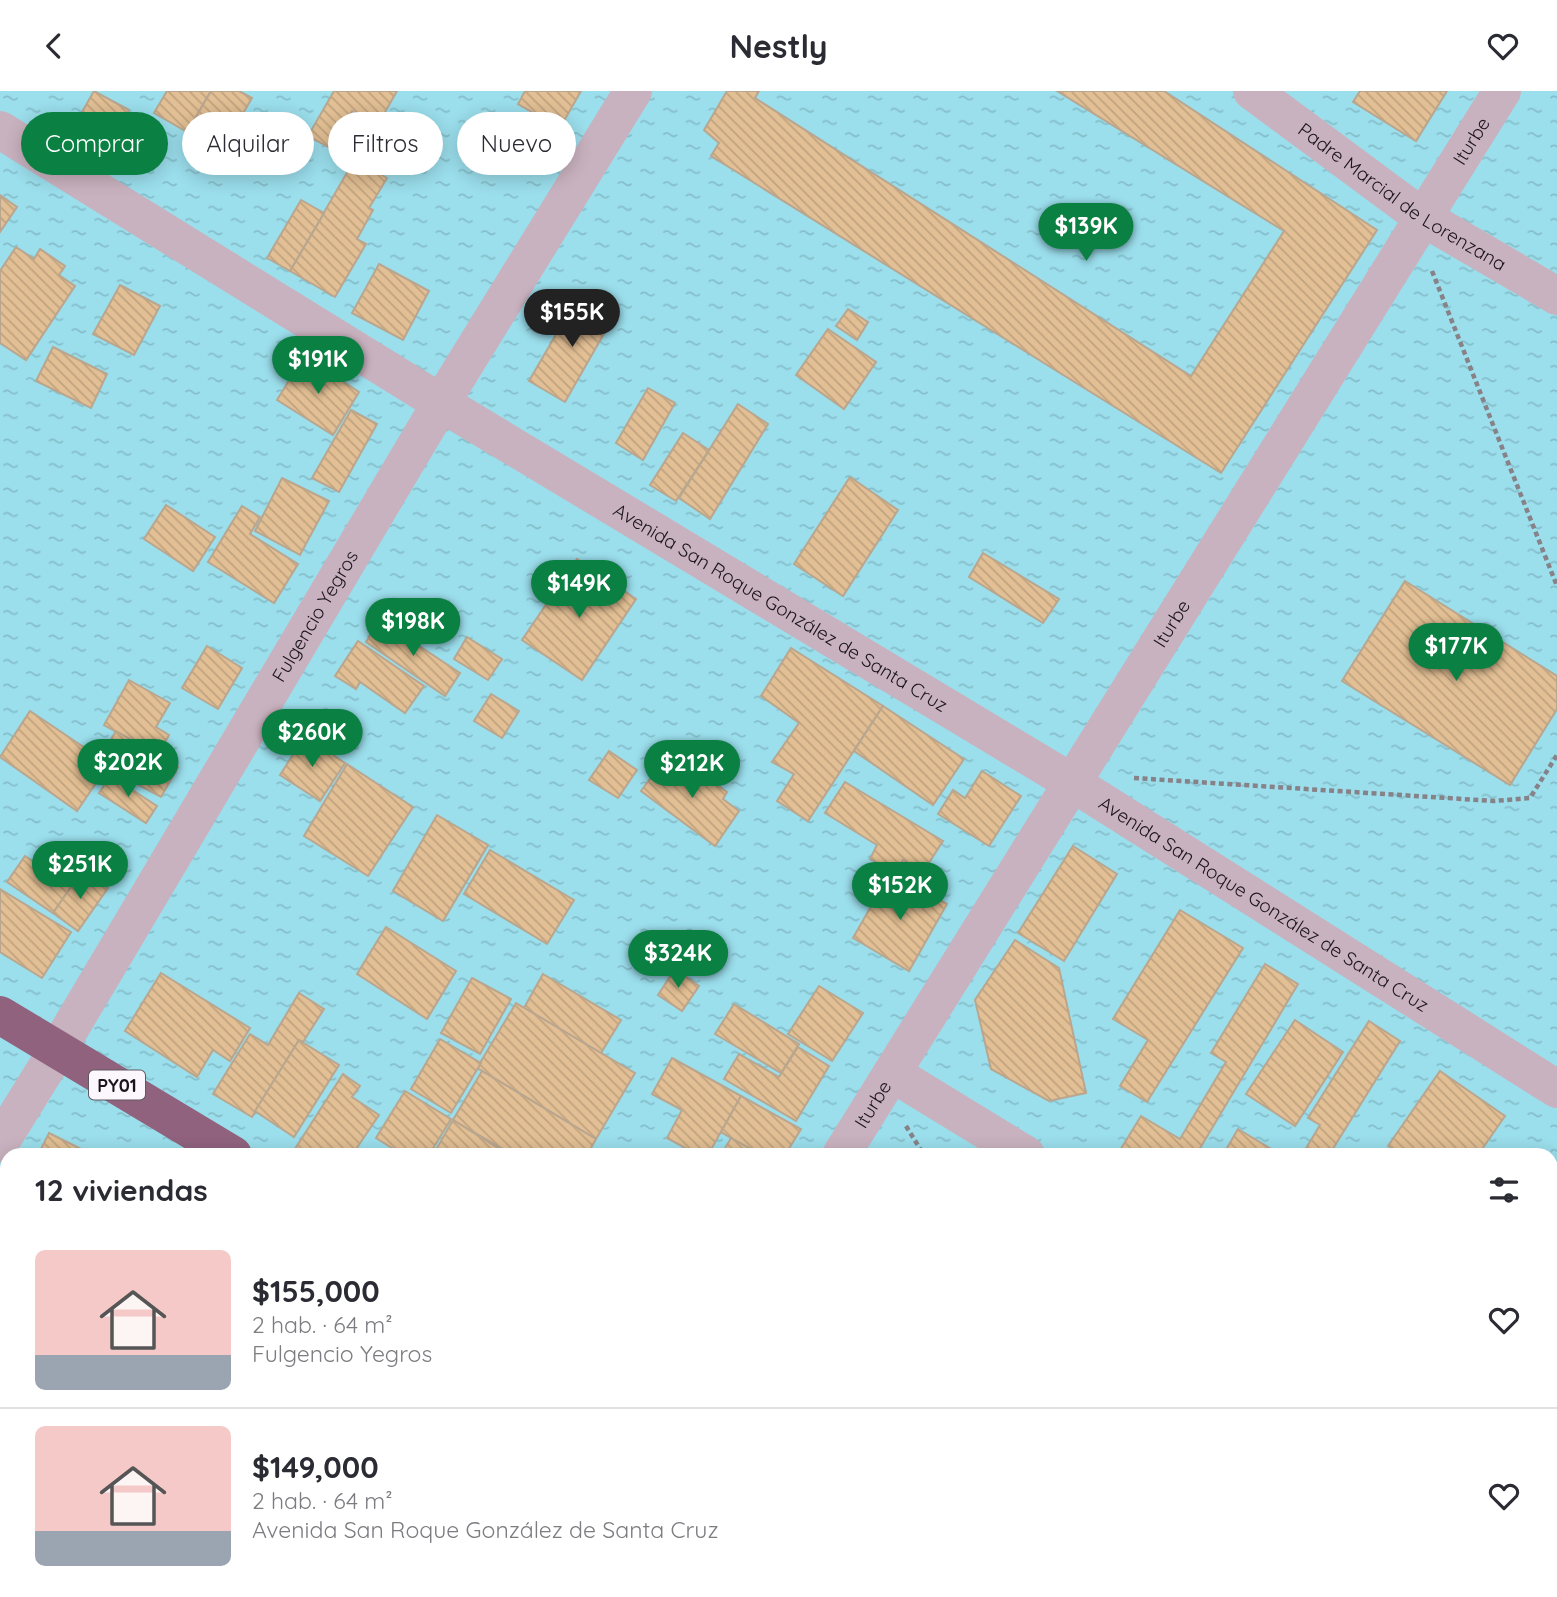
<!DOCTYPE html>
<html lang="es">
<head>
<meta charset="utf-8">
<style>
  body { margin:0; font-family:Quicksand,sans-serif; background:#f7f7f7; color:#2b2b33; height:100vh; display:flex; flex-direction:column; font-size:26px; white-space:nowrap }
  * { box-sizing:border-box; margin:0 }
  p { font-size:23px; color:#7c7c81 }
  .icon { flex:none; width:38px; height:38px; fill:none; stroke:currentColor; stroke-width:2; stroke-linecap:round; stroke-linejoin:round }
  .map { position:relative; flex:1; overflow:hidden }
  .side { position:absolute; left:0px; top:1057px; width:1558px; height:450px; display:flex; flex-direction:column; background:#fff; border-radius:21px 21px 0 0; box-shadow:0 4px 18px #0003 }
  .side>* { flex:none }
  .guide { position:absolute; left:21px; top:21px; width:700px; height:63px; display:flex; gap:14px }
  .price { position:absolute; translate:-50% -60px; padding:0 16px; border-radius:24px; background:#0b8043; color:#fff; font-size:23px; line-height:46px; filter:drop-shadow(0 2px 4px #0008) }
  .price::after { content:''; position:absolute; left:50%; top:42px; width:21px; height:16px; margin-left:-10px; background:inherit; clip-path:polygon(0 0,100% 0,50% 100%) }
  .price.current { background:#222; color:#fff }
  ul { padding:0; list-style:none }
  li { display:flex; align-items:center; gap:21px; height:175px; padding:0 35px }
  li+li { border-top:2px solid #e1e1e2 }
  li span { display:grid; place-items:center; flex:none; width:196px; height:140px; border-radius:10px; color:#555 }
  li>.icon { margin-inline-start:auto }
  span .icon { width:84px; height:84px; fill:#fffc; stroke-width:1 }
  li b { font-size:30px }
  h2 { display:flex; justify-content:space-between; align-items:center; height:84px; padding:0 35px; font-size:30px }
  .tag { padding:0 24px; border-radius:32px; background:#fff; box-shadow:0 4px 18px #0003; font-size:24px; line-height:63px }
  .tag.current { background:#0b8043; color:#fff }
  header { display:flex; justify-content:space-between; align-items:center; height:91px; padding:0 35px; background:#fff; font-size:32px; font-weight:700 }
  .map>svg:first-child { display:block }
</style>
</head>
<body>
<header><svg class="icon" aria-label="back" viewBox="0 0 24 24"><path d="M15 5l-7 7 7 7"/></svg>Nestly<svg class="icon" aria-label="heart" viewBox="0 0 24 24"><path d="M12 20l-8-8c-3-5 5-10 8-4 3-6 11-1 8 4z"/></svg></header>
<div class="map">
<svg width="1557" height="1506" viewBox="0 0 1557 1506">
  <defs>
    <pattern id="water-ripples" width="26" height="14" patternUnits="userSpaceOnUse" patternTransform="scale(1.75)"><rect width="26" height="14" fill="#9bdeec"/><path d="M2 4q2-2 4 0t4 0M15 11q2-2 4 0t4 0" fill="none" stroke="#85beca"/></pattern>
    <pattern id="building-back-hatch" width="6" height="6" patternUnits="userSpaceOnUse" patternTransform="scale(1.75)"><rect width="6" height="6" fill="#e2bf94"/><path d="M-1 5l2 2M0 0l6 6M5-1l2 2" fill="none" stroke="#c1a37f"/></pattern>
  </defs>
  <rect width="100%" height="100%" fill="#fbf7fc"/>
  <path fill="url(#water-ripples)" fill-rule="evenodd" d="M0,0H1557V1506H0ZM7,1064H1550V1500H7Z"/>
  <g fill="url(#building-back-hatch)" stroke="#b9a68f" stroke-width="2">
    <polygon points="94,0 129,19 103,64 69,44"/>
    <polygon points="167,0 211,0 187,41 154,22"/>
    <polygon points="211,0 239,0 252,7 218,65 185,45"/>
    <polygon points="334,0 397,0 377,35 352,20 330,57 308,45"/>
    <polygon points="525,0 581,0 560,37 518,13"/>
    <polygon points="727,0 759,0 755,7 1191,285 1284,140 1057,0 1164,0 1377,139 1221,382 711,65 719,52 704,39"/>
    <polygon points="1360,0 1447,0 1416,50 1353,11"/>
    <polygon points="355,68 387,87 369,117 373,119 357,148 366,153 335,206 290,180"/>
    <polygon points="0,104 17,116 0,141"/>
    <polygon points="301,109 324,122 290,180 267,167"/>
    <polygon points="16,156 34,168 40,158 65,175 59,184 75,195 26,269 0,252 0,180"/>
    <polygon points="379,173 429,200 403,249 352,222"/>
    <polygon points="120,194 160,215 134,264 93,243"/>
    <polygon points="579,204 614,225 565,311 529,290"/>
    <polygon points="848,218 868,231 857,249 836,235"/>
    <polygon points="828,238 876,271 844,318 796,284"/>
    <polygon points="53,256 107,283 91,317 36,290"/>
    <polygon points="304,265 359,301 333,344 277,309"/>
    <polygon points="648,297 675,312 643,369 616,352"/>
    <polygon points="738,313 768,333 710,428 679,407"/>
    <polygon points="351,319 377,333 339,401 312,387"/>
    <polygon points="683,342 709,359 676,410 650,394"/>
    <polygon points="850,386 898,419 843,505 794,473"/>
    <polygon points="282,387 329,410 300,464 255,440"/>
    <polygon points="166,414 215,446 193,480 144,448"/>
    <polygon points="242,415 260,426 250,443 298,473 274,512 208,471"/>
    <polygon points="983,462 1059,508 1043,532 969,486"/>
    <polygon points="577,468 636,508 582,589 522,549"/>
    <polygon points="1405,490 1557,585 1557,618 1510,694 1342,590"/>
    <polygon points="380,529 460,582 445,605 366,551"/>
    <polygon points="467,546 502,568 488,589 454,568"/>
    <polygon points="358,550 424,595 405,622 360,591 356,598 335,585"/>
    <polygon points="207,555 242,577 218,618 182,597"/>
    <polygon points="791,557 883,615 808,730 777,710 794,683 772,671 799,632 761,605"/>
    <polygon points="129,589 170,612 156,636 169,644 158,664 104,634"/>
    <polygon points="491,603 519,620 502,647 474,630"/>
    <polygon points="883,615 964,668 933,714 854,660"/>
    <polygon points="30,620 109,673 77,720 0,666"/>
    <polygon points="116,640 178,676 161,706 137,693 146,677 107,655"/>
    <polygon points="305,645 345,672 320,710 280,684"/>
    <polygon points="609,660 637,679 618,707 589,689"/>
    <polygon points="666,666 688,684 694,677 727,701 723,708 739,720 715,755 641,700"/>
    <polygon points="347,673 413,716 368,785 304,745"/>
    <polygon points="982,680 1021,705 989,755 938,723 953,699 965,707"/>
    <polygon points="111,685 157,715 146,732 99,702"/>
    <polygon points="845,691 943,750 923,781 903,769 895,781 870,768 877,754 825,722"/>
    <polygon points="437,724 488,754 443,830 393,800"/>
    <polygon points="1073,755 1117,783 1064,870 1018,842"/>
    <polygon points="490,759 574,809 547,853 464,803"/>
    <polygon points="25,765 71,796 53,822 7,791"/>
    <polygon points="82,780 108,797 78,840 53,822"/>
    <polygon points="890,782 947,813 909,880 853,847"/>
    <polygon points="0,798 71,841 42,887 0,861"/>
    <polygon points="1180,819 1243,857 1147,1011 1120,995 1148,949 1113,928"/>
    <polygon points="386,836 456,880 427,928 357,883"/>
    <polygon points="1015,849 1059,877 1086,1002 1049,1010 991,978 975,909"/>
    <polygon points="1265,873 1298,893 1196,1064 1124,1064 1119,1061 1141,1025 1180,1048 1226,971 1211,962"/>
    <polygon points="675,878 699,895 682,920 658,904"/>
    <polygon points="161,882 250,937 230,970 213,959 197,986 125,940"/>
    <polygon points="543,883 621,929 601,962 524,917"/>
    <polygon points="472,887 511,908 480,963 441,942"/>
    <polygon points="819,895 863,922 832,970 788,943"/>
    <polygon points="299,902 324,918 303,951 299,949 252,1026 213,1003 250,943 268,954"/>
    <polygon points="516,912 635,982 596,1048 477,977"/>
    <polygon points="734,913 799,953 781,982 715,943"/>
    <polygon points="1295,929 1343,961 1295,1035 1246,1003"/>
    <polygon points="1369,930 1400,950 1329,1064 1302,1064 1320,1034 1308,1027"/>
    <polygon points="440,948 481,972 451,1022 411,998"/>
    <polygon points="299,949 339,974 294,1046 255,1020"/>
    <polygon points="798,956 829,975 796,1030 724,988 739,963 779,986"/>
    <polygon points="672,967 741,1005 708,1064 698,1064 667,1047 682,1019 652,1003"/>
    <polygon points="482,980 596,1048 587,1064 513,1064 453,1029"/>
    <polygon points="1440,980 1505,1025 1478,1064 1401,1064 1388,1055"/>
    <polygon points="343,983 360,995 352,1006 379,1024 352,1064 298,1064 293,1061"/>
    <polygon points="405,1000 451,1028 429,1064 403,1064 376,1047"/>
    <polygon points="741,1005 801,1038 785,1064 761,1064 721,1041"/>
    <polygon points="453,1029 509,1064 433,1064"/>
    <polygon points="1238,1038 1273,1059 1270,1064 1223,1064"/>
    <polygon points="49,1042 93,1064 38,1064"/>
    <polygon points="731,1047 761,1064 721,1064"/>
    <polygon points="0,1171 7,1175 7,1227 0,1222"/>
    <polygon points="0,1227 7,1231 7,1283 0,1279"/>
    <polygon points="1557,1338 1557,1418 1550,1413 1550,1348"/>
    <polygon points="1550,1427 1557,1431 1557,1506 1491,1506 1480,1500 1550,1500"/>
    <polygon points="330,1500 395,1500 405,1506 326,1506"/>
    <polygon points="594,1500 627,1500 635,1506 589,1506"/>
    <polygon points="820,1500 854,1500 851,1506 816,1506"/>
    <polygon points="864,1500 882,1500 892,1506 860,1506"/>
  </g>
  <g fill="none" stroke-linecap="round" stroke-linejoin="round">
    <g stroke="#878188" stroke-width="4.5" stroke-dasharray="5 3.5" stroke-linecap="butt">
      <polyline points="1432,180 1557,495"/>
      <polyline points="1134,687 1494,710 1530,707 1557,664"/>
      <polyline points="906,1035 924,1064"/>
      <polyline points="1189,1500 1193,1506"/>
    </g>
    <g stroke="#c9b2bf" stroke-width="38">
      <path id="s1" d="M1252,0L1422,126L1557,205"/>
      <path id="s2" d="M0,39L441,312L1071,691L1557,998"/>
      <polyline points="892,982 1026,1064"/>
      <path id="s3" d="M0,1052L58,958L441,312L633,0"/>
      <path id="s4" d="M841,1064L1502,0"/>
      <polyline points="1550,1257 1557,1246"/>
      <polyline points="566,1506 570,1500"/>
      <polyline points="1402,1506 1406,1500"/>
    </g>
    <g stroke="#90627e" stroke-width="38">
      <polyline points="0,924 233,1064"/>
      <polyline points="968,1500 978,1506"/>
    </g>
  </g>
  <g text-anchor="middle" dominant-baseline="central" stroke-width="6" stroke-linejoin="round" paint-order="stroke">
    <rect fill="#fbf7fc" stroke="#5e5860" stroke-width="2" x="89" y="979.5" width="56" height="29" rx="5"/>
    <g font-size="18" font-weight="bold" fill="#1b141d">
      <text x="117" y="994">PY01</text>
    </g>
    <g font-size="19" fill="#1b141d" stroke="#fbf7fc">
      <text stroke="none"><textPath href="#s4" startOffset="1194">Iturbe</textPath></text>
      <text stroke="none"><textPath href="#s1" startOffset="184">Padre Marcial de Lorenzana</textPath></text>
      <text stroke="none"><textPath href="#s2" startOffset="915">Avenida San Roque González de Santa Cruz</textPath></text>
      <text stroke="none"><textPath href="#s3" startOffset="614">Fulgencio Yegros</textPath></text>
      <text stroke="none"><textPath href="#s4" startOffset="626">Iturbe</textPath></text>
      <text stroke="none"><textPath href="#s2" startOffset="1482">Avenida San Roque González de Santa Cruz</textPath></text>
      <text stroke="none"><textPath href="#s4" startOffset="60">Iturbe</textPath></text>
    </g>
  </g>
</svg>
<b class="price" style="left:1086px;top:172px">$139K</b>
<b class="price current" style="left:572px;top:258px">$155K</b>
<b class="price" style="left:318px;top:305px">$191K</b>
<b class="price" style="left:579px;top:529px">$149K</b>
<b class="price" style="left:413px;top:567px">$198K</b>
<b class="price" style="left:1456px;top:592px">$177K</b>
<b class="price" style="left:312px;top:678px">$260K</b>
<b class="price" style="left:128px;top:708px">$202K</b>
<b class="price" style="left:692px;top:709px">$212K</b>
<b class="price" style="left:80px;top:810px">$251K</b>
<b class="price" style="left:900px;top:831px">$152K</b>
<b class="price" style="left:678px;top:899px">$324K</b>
<div class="guide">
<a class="tag current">Comprar</a>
<a class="tag">Alquilar</a>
<a class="tag">Filtros</a>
<a class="tag">Nuevo</a>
</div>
<section class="side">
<h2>12 viviendas<svg class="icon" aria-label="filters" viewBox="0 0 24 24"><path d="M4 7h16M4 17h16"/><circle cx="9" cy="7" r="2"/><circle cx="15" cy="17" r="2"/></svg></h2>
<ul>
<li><span style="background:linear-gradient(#f6c9c9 75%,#9aa5b1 0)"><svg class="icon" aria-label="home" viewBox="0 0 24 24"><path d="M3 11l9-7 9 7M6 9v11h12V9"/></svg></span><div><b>$155,000</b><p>2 hab. · 64 m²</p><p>Fulgencio Yegros</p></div><svg class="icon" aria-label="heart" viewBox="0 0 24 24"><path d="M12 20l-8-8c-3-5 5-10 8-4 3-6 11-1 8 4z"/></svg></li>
<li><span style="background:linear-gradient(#f6c9c9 75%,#9aa5b1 0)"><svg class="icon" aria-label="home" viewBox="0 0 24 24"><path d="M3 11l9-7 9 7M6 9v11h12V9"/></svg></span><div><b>$149,000</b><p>2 hab. · 64 m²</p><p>Avenida San Roque González de Santa Cruz</p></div><svg class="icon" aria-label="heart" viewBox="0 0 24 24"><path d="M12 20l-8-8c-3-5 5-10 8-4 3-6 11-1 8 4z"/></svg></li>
</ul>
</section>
</div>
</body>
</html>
